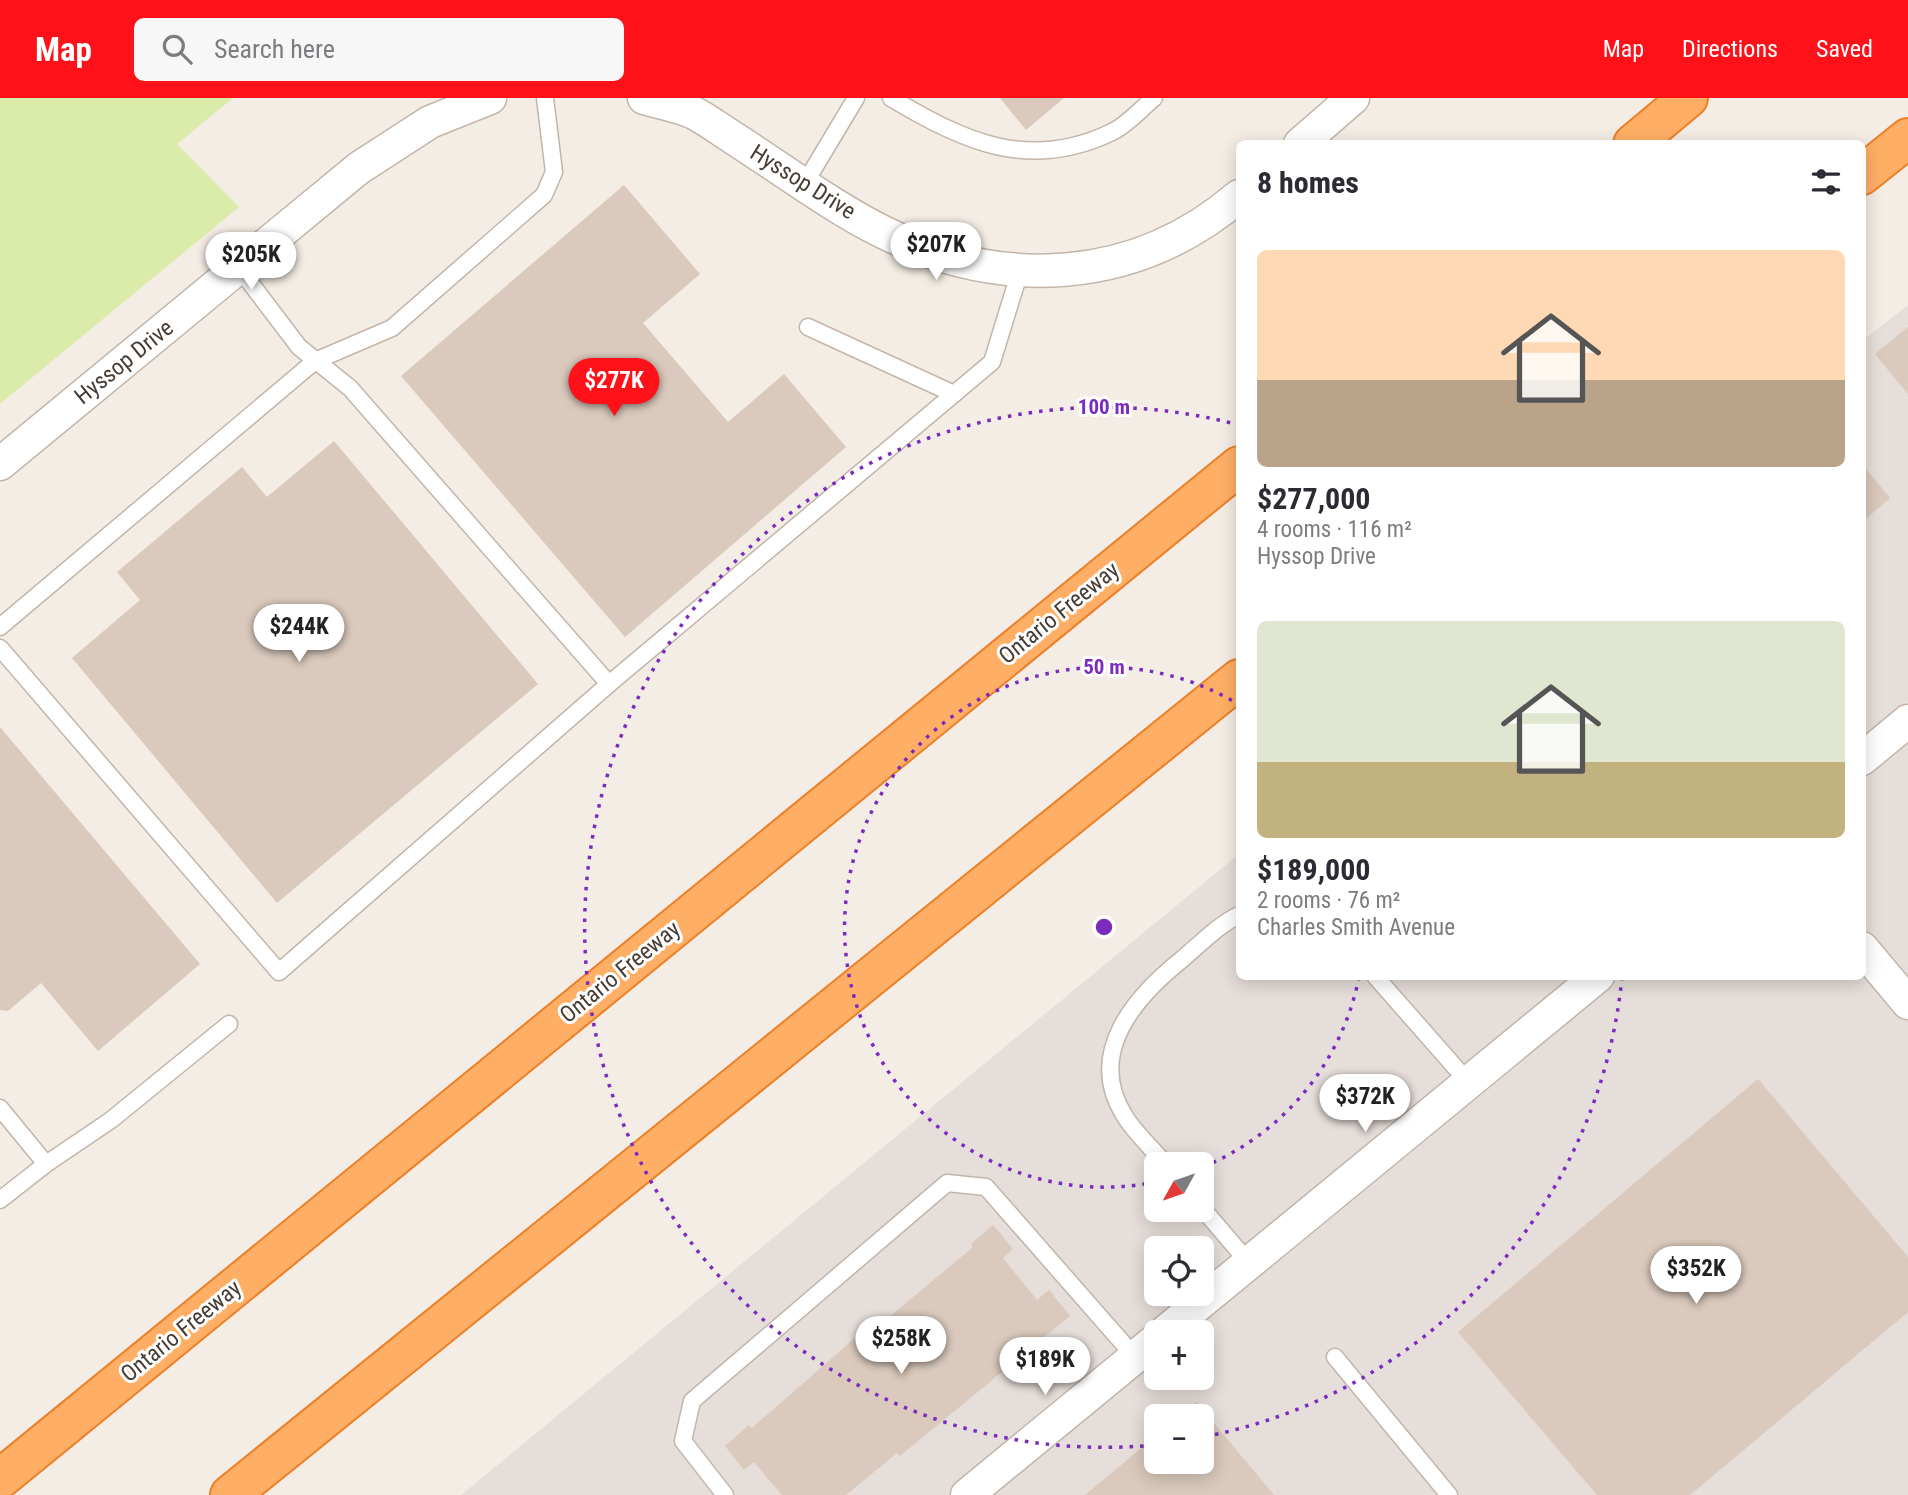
<!DOCTYPE html>
<html lang="en">
<head>
<meta charset="utf-8">
<style>
  body { margin:0; font-family:"Roboto Condensed",sans-serif; background:#f7f7f7; color:#2b2b33; height:100vh; display:flex; flex-direction:column; font-size:26px; white-space:nowrap }
  * { box-sizing:border-box; margin:0 }
  p { font-size:23px; color:#7c7c81 }
  .icon { flex:none; width:38px; height:38px; fill:none; stroke:currentColor; stroke-width:2; stroke-linecap:round; stroke-linejoin:round }
  .map { position:relative; flex:1; overflow:hidden }
  .drawer { position:absolute; left:1236px; top:42px; width:630px; height:840px; display:flex; flex-direction:column; background:#fff; border-radius:10px; box-shadow:0 4px 18px #0003 }
  .drawer>* { flex:none }
  .needle { width:46px; rotate:230deg }
  .buttons { position:absolute; left:1144px; top:1054px; display:grid; gap:14px }
  .buttons a { display:grid; place-items:center; width:70px; height:70px; border-radius:10px; background:#fff; box-shadow:0 4px 18px #0003; font-size:35px }
  .price { position:absolute; translate:-50% -60px; padding:0 16px; border-radius:24px; background:#fff; color:#222; font-size:23px; line-height:46px; filter:drop-shadow(0 2px 4px #0008) }
  .price::after { content:''; position:absolute; left:50%; top:42px; width:21px; height:16px; margin-left:-10px; background:inherit; clip-path:polygon(0 0,100% 0,50% 100%) }
  .price.current { background:#ff111a; color:#fff }
  ul { padding:0; list-style:none }
  li { display:grid; align-content:center; gap:14px; height:371px; padding:0 21px }
  li span { display:grid; place-items:center; height:217px; border-radius:10px; color:#555 }
  li>.icon { margin-inline-start:auto }
  span .icon { width:126px; height:126px; fill:#fffc; stroke-width:1 }
  li b { font-size:30px }
  h2 { display:flex; justify-content:space-between; align-items:center; height:84px; padding:0 21px; font-size:30px }
  header { display:flex; align-items:center; gap:42px; box-sizing:border-box; height:98px; padding:0 35px; background:#ff111a; color:#fff }
  header strong { font-size:33px }
  nav { display:flex; gap:38px; margin-inline-start:auto; font-size:24px }
  .search { width:490px; height:63px; background:#f7f7f7; display:flex; align-items:center; gap:18px; box-sizing:border-box; padding:0 24px; border-radius:10px; color:#7c7c81; font-size:26px }
  .map>svg:first-child { display:block }
</style>
</head>
<body>
<header>
<strong>Map</strong>
<div class="search"><svg class="icon" aria-label="search" viewBox="0 0 24 24"><circle cx="10" cy="10" r="6"/><path d="M15 15l6 6"/></svg>Search here</div>
<nav><a>Map</a><a>Directions</a><a>Saved</a></nav>
</header>
<div class="map">
<svg width="1908" height="1397" viewBox="0 0 1908 1397">
  <rect width="100%" height="100%" fill="#f4ede5"/>
  <path fill="#e6deda" fill-rule="evenodd" d="M1908,207V1397H461L1239,756V878H1862V243ZM1157,1066H1202V1111H1157ZM1157,1150H1202V1195H1157ZM1157,1234H1202V1279H1157ZM1157,1318H1202V1363H1157Z"/>
  <polygon fill="#dbecaa" points="0,0 233,0 177,46 239,109 0,306"/>
  <g fill="#dac9bc">
    <polygon points="1000,0 1064,0 1026,32"/>
    <polygon points="624,87 700,176 643,225 728,324 784,276 846,349 625,539 401,278"/>
    <polygon points="1908,229 1908,296 1875,256"/>
    <polygon points="334,343 538,586 277,805 72,560 140,502 117,474 242,369 267,399"/>
    <polygon points="1862,366 1890,400 1862,424"/>
    <polygon points="0,629 200,866 98,953 41,885 8,913 0,912"/>
    <polygon points="1758,981 1908,1159 1908,1214 1690,1397 1597,1397 1458,1234"/>
    <polygon points="993,1127 1013,1151 1003,1160 1037,1202 1049,1192 1070,1218 900,1358 897,1355 846,1397 782,1397 754,1364 744,1372 725,1348 749,1327 752,1330 872,1225 876,1230 973,1149 971,1146"/>
    <polygon points="1196,1304 1274,1397 1085,1397 1157,1337 1157,1363 1202,1363 1202,1318 1180,1318"/>
  </g>
  <g fill="none" stroke-linecap="round" stroke-linejoin="round">
    <defs>
      <g id="lane">
        <path d="M891,0C965,44 1029,74 1112,34C1127,27 1141,11 1154,0"/>
        <polyline points="805,85 856,0"/>
        <polyline points="239,170 299,249 350,290 609,586 992,264 1020,173"/>
        <polyline points="808,229 954,296"/>
        <polyline points="0,529 315,263 392,230 544,97 554,74 545,0"/>
        <polyline points="0,550 279,874 609,586"/>
        <polyline points="1375,878 1469,985"/>
        <polyline points="0,1010 46,1066 0,1102"/>
        <polyline points="46,1066 111,1022 229,926"/>
        <path d="M1165,1066C1152,1050 1134,1034 1124,1017C1086,956 1134,900 1180,863C1198,848 1218,827 1239,817"/>
        <polyline points="1202,1110 1249,1165"/>
        <polyline points="1335,1259 1449,1397"/>
        <polyline points="725,1397 683,1343 692,1303 947,1085 986,1089 1135,1259"/>
      </g>
      <g id="street">
        <path d="M644,0C660,5 679,8 694,15C708,22 722,33 735,41C782,71 834,110 883,134C1003,193 1135,187 1239,98"/>
        <polyline points="1300,46 1353,0"/>
        <polyline points="0,366 359,70 430,24 490,0"/>
        <polyline points="1862,661 1908,623"/>
        <polyline points="1862,850 1908,905"/>
        <polyline points="1165,1234 1598,878"/>
        <polyline points="967,1397 1157,1241"/>
      </g>
      <g id="highway">
        <polyline points="1633,46 1688,0"/>
        <polyline points="1862,77 1908,40"/>
        <polyline points="0,1381 1239,368"/>
        <polyline points="230,1397 1239,581"/>
      </g>
    </defs>
    <use href="#lane" stroke="#c3b5aa" stroke-width="19"/>
    <use href="#street" stroke="#c3b5aa" stroke-width="35"/>
    <use href="#highway" stroke="#ec7f27" stroke-width="42"/>
    <use href="#lane" stroke="#fff" stroke-width="16"/>
    <use href="#street" stroke="#fff" stroke-width="32"/>
    <use href="#highway" stroke="#ffaf65" stroke-width="38"/>
  </g>
  <g fill="none" stroke="#7b2cbf" stroke-width="3.5" stroke-dasharray="3.5 7">
    <path d="M1359 879A260 260 0 0 1 1203 1069M1156 1084A260 260 0 1 1 1238 606"/>
    <path d="M1622 879A520 520 0 0 1 1203 1339M1154 1347A520 520 0 1 1 1239 327"/>
  </g>
  <g text-anchor="middle" dominant-baseline="central" stroke-width="6" stroke-linejoin="round" paint-order="stroke">
    <g font-size="23" fill="#473c34" stroke="#fff">
      <text transform="translate(803 84) rotate(32)">Hyssop Drive</text>
      <text transform="translate(124 264) rotate(-39)">Hyssop Drive</text>
      <text transform="translate(1059 515) rotate(-39)">Ontario Freeway</text>
      <text transform="translate(620 874) rotate(-39)">Ontario Freeway</text>
      <text transform="translate(181 1233) rotate(-39)">Ontario Freeway</text>
    </g>
  </g>
  <circle cx="1104" cy="829" r="10" fill="#7b2cbf" stroke="#fff" stroke-width="3.5"/>
  <g font-size="21" text-anchor="middle" font-weight="bold" fill="#7b2cbf" stroke="#fff" stroke-width="6" stroke-linejoin="round" paint-order="stroke">
    <text x="1104" y="316">100 m</text>
    <text x="1104" y="576">50 m</text>
  </g>
</svg>
<div class="buttons">
<a><svg class="needle" viewBox="-14 -14 28 28"><path d="M0-13l5 13h-10z" fill="#e53935"/><path d="M0 13l5-13h-10z" fill="#7c7c81"/></svg></a>
<a><svg class="icon" aria-label="locate" viewBox="0 0 24 24"><circle cx="12" cy="12" r="6"/><path d="M12 2v4M12 18v4M2 12h4M18 12h4"/></svg></a>
<a>+</a>
<a>−</a>
</div>
<b class="price" style="left:936px;top:184px">$207K</b>
<b class="price" style="left:251px;top:194px">$205K</b>
<b class="price current" style="left:614px;top:320px">$277K</b>
<b class="price" style="left:299px;top:566px">$244K</b>
<b class="price" style="left:1365px;top:1036px">$372K</b>
<b class="price" style="left:1696px;top:1208px">$352K</b>
<b class="price" style="left:901px;top:1278px">$258K</b>
<b class="price" style="left:1045px;top:1299px">$189K</b>
<section class="drawer">
<h2>8 homes<svg class="icon" aria-label="filters" viewBox="0 0 24 24"><path d="M4 7h16M4 17h16"/><circle cx="9" cy="7" r="2"/><circle cx="15" cy="17" r="2"/></svg></h2>
<ul>
<li><span style="background:linear-gradient(#ffd9b3 60%,#b9a48a 0)"><svg class="icon" aria-label="home" viewBox="0 0 24 24"><path d="M3 11l9-7 9 7M6 9v11h12V9"/></svg></span><div><b>$277,000</b><p>4 rooms · 116 m²</p><p>Hyssop Drive</p></div></li>
<li><span style="background:linear-gradient(#dfe7d0 65%,#c2b280 0)"><svg class="icon" aria-label="home" viewBox="0 0 24 24"><path d="M3 11l9-7 9 7M6 9v11h12V9"/></svg></span><div><b>$189,000</b><p>2 rooms · 76 m²</p><p>Charles Smith Avenue</p></div></li>
</ul>
</section>
</div>
</body>
</html>
